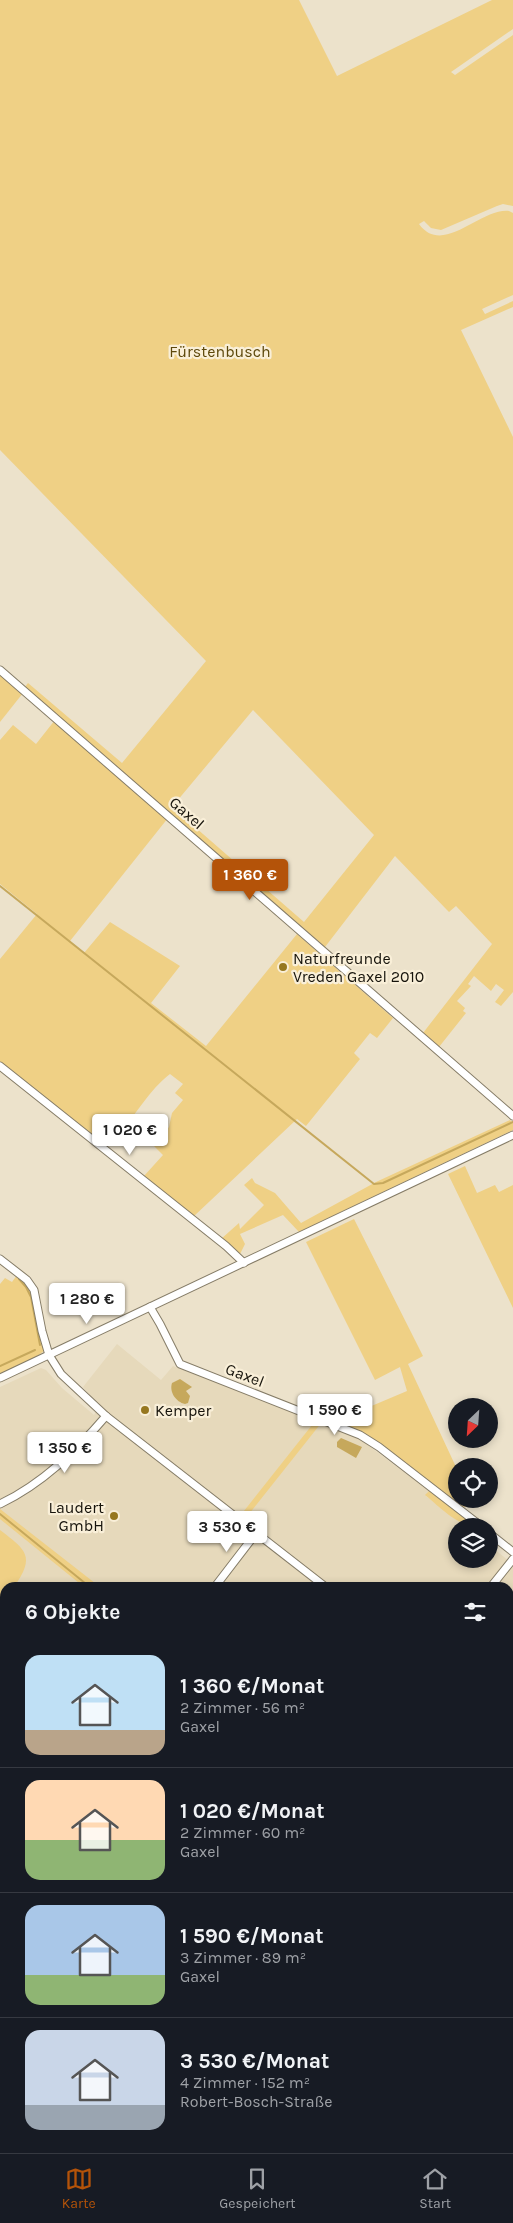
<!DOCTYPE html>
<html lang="de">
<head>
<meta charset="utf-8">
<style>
  body { margin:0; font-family:Karla,sans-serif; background:#20242c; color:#f1f3f6; height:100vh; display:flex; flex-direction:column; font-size:19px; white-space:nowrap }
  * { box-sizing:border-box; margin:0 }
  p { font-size:16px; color:#9ea1a6 }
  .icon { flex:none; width:28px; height:28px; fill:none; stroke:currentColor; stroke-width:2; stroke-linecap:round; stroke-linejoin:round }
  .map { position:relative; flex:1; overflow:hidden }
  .sheet { position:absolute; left:0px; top:1582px; width:514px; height:571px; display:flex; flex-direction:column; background:#171b24; border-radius:15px 15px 0 0; box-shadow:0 2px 8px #0003 }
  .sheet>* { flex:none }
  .needle { width:32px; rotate:205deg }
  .buttons { position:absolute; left:448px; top:1398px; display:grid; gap:10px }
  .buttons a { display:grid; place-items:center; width:50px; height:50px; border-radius:50%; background:#171b24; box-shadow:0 2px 8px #0003; font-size:25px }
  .price { position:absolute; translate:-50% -42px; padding:0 11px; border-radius:5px; background:#fff; color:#222; font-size:16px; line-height:32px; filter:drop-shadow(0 1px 2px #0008) }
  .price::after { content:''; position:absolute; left:50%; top:30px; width:15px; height:11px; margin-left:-8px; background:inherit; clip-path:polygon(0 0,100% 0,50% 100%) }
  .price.active { background:#b45309; color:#fff }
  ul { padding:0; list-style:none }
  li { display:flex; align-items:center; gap:15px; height:125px; padding:0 25px }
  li+li { border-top:1px solid #363941 }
  li span { display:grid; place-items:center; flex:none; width:140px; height:100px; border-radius:15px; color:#555 }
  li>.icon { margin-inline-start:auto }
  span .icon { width:60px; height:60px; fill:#fffc; stroke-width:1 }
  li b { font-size:21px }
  h2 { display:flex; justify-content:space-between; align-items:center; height:60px; padding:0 25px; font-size:21px }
  .menu { display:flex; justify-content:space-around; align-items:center; height:70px; border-top:1px solid #363941; background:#171b24; font-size:14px; color:#9ea1a6 }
  .menu a { display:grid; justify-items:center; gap:2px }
  .menu .active { color:#b45309 }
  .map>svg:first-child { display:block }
</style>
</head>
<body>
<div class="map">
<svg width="513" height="2153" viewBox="0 0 513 2153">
  <rect width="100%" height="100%" fill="#ece2cb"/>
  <polygon fill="#e6d9bb" points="117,1344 161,1380 173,1366 357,1437 429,1491 426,1496 465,1526 456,1526 456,1559 489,1559 489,1545 513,1564 513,2153 320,2153 314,2149 509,2149 509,1588 5,1588 5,1934 0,1932 0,1387 41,1368 46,1370 62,1388 94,1415 99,1406 83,1387"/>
  <g fill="#efd085" fill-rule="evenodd">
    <path d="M0,0H299L337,76L492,0H513V29L451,72L455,75L513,35V206L503,204L497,206L441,230L431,228L424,221L419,224C443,257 480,208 509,211L513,213V295L482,309L485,314L513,301V307L461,330L513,437V992L501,1006L495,1002L504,990L496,984L491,991L474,976L468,984L471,986L457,1001L465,1008L463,1011L466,1013L439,1047L423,1033L492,944L456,906L449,912L447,910L395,856L325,947L25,687L28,683L122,763L206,661L0,450ZM253,710L374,835L304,922L172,807Z"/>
    <polygon points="0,673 23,693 0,722"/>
    <path d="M55,720L168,818L70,941L84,953L110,922L180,966L151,1003L206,1046L297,934L393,1018L377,1038L370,1033L354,1053L360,1059L306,1126L297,1119L193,1217L144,1176L163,1155L154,1146L169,1127L172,1113L183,1100L175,1093L183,1084L170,1074C150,1089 134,1117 117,1137L108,1135L101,1142L0,1063V959L37,914L0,884V740L13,725L36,744Z"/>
    <polygon points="510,1120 513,1123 513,1130 299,1232 283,1215 240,1234 245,1244 240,1254 221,1239 239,1223 240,1229 264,1205 244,1185 252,1178 255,1183 275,1193 301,1223 376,1182"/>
    <polygon points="465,1166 477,1193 495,1185 499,1192 513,1185 513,1308 448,1174"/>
    <polygon points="354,1219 423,1356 408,1364 456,1467 456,1499 471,1499 474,1504 465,1507 459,1506 368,1435 349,1427 348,1423 362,1410 407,1391 400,1367 375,1380 306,1242"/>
    <polygon points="17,1275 29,1285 45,1350 35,1358 0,1374 0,1284 5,1278 12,1282"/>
    <polygon points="316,1420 322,1422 245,1519 240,1516"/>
    <path d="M429,1491L476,1526C457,1526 440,1507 425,1495Z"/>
    <polygon points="0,1509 100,1587 84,1587 0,1519"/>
    <path d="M0,1530C26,1550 36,1556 14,1587L5,1588V1599L0,1606Z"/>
  </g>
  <g fill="#c6a85c">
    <path d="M180,1379L192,1387L186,1391L190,1396L188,1403L185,1404C176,1402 169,1392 172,1383Z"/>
    <polygon points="341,1438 362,1447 356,1458 337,1447 337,1442"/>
  </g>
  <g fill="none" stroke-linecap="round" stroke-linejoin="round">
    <g stroke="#c6a85c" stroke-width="2">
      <polyline points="0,886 374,1184 383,1183 513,1122"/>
      <polyline points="19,1279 26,1287 31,1297 40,1345"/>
      <polyline points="0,1366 35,1350"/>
      <polyline points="0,1514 91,1588"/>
      <polyline points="509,1915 513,1918"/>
      <polyline points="0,1951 5,1954"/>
      <polyline points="509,1961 513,1959"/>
    </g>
    <defs>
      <g id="minor">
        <polyline points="0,670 513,1116"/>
        <polyline points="0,1066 226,1246 244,1263"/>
        <polyline points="0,1259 27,1280 34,1290 42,1331 49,1355 61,1374 106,1416 327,1588"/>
        <polyline points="150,1307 160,1324 180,1364 360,1435 379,1447 481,1526"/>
        <polyline points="0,1378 513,1135"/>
        <path d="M0,1504C42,1484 76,1451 106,1416"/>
        <polyline points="489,1533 513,1552"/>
        <polyline points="214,1588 257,1532"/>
        <polyline points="490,1588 513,1559"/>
        <polyline points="0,1730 5,1734"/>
        <polyline points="509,1731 513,1734"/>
        <polyline points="0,1933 5,1930"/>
        <polyline points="0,1942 5,1946"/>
        <polyline points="509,2058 513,2056"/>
        <polyline points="509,2107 513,2110"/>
        <polyline points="292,2149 299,2153"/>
        <polyline points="122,2153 131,2149"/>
      </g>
    </defs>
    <use href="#minor" stroke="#857c67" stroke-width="9"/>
    <use href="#minor" stroke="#fff" stroke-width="7"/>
  </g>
  <g fill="#96771f" stroke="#f9efd8" stroke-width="2">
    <circle cx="283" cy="967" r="5"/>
    <circle cx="145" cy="1410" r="5"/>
    <circle cx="114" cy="1516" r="5"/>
  </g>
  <g text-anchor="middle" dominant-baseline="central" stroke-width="4.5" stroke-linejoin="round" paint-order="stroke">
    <g font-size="16" fill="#5d480b" stroke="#f9efd8">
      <text x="220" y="351">Fürstenbusch</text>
    </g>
    <g font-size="16" fill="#17140c" stroke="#f9efd8">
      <text transform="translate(187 813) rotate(41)">Gaxel</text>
      <text transform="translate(245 1375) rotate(21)">Gaxel</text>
    </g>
    <g font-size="16" fill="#17140c" stroke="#f9efd8" text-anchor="start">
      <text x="293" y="958">Naturfreunde<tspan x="293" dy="18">Vreden Gaxel 2010</tspan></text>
      <text x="155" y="1410">Kemper</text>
      <text x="104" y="1507" text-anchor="end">Laudert<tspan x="104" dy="18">GmbH</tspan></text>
    </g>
  </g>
</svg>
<div class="buttons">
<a><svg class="needle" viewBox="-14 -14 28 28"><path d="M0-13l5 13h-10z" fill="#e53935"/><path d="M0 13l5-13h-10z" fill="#9ea1a6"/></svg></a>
<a><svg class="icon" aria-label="locate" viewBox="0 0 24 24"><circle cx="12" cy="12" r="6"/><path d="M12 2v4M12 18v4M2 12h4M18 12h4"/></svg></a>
<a><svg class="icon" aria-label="layers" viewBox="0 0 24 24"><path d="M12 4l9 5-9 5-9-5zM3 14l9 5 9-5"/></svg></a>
</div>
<b class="price active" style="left:250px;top:901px">1 360 €</b>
<b class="price" style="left:130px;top:1156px">1 020 €</b>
<b class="price" style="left:87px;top:1325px">1 280 €</b>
<b class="price" style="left:335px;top:1436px">1 590 €</b>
<b class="price" style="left:65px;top:1474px">1 350 €</b>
<b class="price" style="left:227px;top:1553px">3 530 €</b>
<section class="sheet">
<h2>6 Objekte<svg class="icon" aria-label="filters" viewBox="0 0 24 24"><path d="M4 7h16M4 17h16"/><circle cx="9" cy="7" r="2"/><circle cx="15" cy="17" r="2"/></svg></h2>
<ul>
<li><span style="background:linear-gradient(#bfe0f5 75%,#b9a48a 0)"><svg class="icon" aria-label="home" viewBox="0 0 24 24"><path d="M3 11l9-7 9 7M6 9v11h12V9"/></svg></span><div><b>1 360 €/Monat</b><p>2 Zimmer · 56 m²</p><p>Gaxel</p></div></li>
<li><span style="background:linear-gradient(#ffd9b3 60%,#8fb573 0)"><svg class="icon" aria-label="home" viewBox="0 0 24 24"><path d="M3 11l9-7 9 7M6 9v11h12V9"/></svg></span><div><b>1 020 €/Monat</b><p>2 Zimmer · 60 m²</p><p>Gaxel</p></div></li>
<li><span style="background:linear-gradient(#a9c7e8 70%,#8fb573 0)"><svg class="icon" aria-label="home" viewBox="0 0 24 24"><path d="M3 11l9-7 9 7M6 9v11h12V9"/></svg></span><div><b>1 590 €/Monat</b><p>3 Zimmer · 89 m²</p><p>Gaxel</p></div></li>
<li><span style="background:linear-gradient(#c9d6e8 75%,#9aa5b1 0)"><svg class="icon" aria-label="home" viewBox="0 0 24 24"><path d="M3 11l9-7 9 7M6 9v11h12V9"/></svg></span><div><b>3 530 €/Monat</b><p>4 Zimmer · 152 m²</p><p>Robert-Bosch-Straße</p></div></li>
</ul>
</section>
</div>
<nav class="menu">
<a class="active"><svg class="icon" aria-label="map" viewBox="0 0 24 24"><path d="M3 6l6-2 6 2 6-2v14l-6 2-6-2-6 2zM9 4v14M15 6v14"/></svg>Karte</a>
<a><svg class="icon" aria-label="saved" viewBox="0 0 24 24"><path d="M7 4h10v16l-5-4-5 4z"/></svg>Gespeichert</a>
<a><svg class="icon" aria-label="home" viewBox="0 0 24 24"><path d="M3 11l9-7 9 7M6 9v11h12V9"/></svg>Start</a>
</nav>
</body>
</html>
